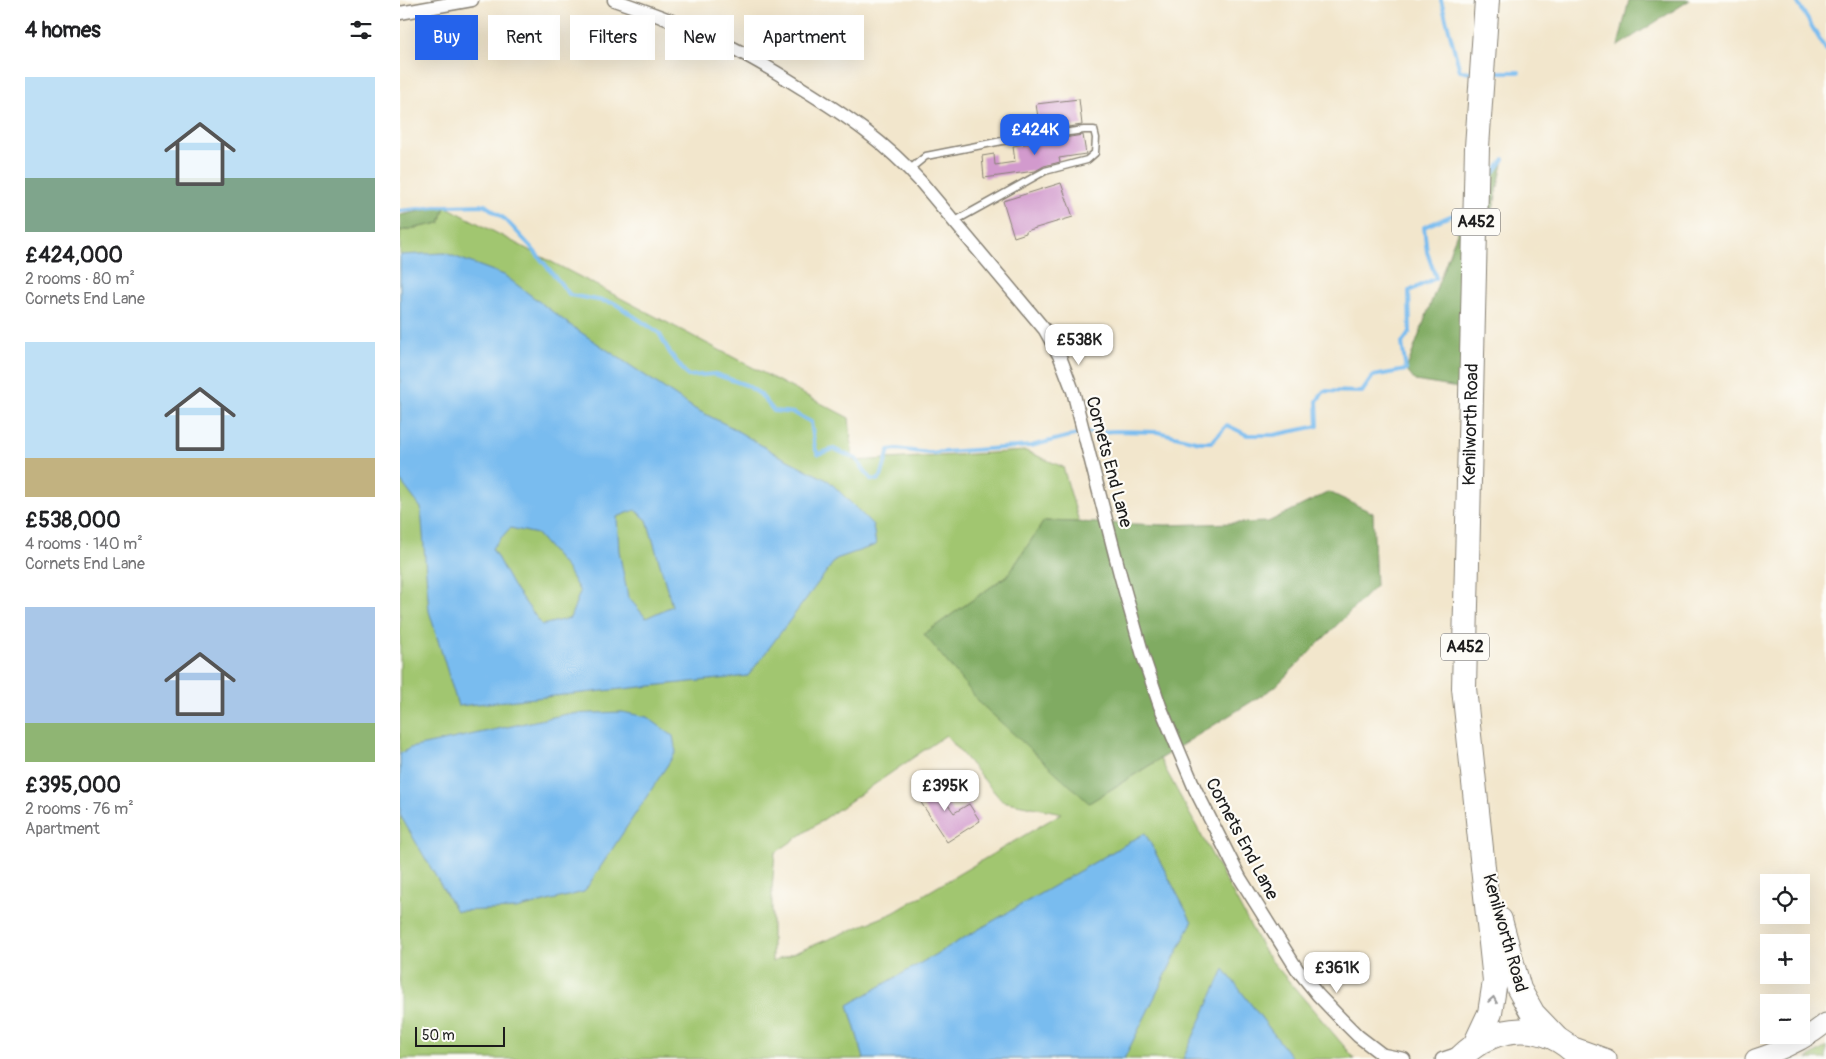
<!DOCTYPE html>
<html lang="en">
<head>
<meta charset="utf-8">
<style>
  body { margin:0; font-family:Pangolin,sans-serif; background:#f6f6f6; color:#202124; height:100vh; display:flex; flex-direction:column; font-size:19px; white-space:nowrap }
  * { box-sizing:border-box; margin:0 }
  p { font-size:16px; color:#757577 }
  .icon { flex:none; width:28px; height:28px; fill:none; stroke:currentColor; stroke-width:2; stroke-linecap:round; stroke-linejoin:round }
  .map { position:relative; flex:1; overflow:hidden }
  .side { display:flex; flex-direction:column; background:#fff; width:400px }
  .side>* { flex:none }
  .top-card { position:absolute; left:15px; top:15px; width:475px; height:45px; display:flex; gap:10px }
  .tools { position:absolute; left:1360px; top:874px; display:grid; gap:10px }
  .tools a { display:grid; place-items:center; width:50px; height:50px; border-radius:0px; background:#fff; box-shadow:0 5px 20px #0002; font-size:25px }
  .scale { position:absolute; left:15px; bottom:12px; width:90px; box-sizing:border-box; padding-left:5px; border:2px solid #1c1c1c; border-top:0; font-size:14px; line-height:18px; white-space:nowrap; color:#1c1c1c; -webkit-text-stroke:4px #fdfcf7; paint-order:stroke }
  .price { position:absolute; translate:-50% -42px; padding:0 11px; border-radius:10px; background:#fff; color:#222; font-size:16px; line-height:32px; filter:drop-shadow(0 1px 2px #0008) }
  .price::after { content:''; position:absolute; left:50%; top:30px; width:15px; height:11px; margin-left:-8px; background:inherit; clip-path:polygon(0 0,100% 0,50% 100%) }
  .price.selected { background:#2563eb; color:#fff }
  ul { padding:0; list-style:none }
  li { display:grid; align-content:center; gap:10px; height:265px; padding:0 25px }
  li span { display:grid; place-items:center; height:155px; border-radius:0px; color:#555 }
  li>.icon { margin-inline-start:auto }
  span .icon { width:90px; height:90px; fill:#fffc; stroke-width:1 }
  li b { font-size:21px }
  h2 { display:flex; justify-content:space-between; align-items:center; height:60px; padding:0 25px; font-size:21px }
  .chip { padding:0 18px; border-radius:0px; background:#fff; box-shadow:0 5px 20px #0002; font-size:18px; line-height:45px }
  .chip.selected { background:#2563eb; color:#fff }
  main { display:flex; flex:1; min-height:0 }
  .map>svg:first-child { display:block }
</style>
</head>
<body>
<main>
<section class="side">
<h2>4 homes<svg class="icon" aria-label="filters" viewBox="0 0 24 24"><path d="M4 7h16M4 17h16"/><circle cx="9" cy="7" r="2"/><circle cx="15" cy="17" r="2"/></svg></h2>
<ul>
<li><span style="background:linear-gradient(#bfe0f5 65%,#7fa58c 0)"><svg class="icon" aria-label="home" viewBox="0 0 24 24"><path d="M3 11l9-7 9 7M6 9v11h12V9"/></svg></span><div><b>£424,000</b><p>2 rooms · 80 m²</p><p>Cornets End Lane</p></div></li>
<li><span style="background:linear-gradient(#bfe0f5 75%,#c2b280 0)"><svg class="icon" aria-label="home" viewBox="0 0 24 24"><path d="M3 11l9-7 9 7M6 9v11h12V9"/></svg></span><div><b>£538,000</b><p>4 rooms · 140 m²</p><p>Cornets End Lane</p></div></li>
<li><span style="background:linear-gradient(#a9c7e8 75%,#8fb573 0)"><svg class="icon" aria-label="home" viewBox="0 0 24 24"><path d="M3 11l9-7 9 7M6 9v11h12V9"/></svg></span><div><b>£395,000</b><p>2 rooms · 76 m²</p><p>Apartment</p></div></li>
</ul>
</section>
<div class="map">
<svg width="1426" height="1059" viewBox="0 0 1426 1059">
  <rect width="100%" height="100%" fill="#fdfcf7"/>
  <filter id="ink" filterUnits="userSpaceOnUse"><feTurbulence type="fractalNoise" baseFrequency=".02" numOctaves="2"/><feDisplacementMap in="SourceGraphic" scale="10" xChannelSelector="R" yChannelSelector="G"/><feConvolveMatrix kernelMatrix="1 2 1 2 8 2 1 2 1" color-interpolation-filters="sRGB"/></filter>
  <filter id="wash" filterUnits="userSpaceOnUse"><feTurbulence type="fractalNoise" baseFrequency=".0096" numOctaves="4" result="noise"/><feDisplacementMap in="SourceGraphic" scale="20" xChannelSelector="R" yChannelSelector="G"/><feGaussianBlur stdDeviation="1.12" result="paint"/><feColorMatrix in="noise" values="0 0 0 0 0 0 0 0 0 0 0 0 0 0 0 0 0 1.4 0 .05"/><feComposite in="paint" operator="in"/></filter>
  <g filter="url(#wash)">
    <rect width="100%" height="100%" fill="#f2e6cc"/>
    <g fill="#a1c670" stroke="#5e7146" fill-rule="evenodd">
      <path d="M45,206L449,418L453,461L626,451L663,467L679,522L644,521L608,575L524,634L689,803L760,759L865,953L955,1059H0V231L40,223ZM546,735L602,801L662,813L493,913L372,962V889L375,853Z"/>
      <polygon points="1426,1047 1426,1059 1407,1059"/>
    </g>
    <g fill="#80ab62" stroke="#4e643f">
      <polygon points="1229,0 1290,0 1218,46"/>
      <polygon points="1104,159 1079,274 1058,388 1015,381 1006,370 1065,211"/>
      <polygon points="45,206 40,223 0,231 0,215"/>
      <polygon points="929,492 973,513 976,586 875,687 689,803 581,704 524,634 608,575 644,521 766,525 868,522"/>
    </g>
    <g fill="#79bcef" stroke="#4a6c86" fill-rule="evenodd">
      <path d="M45,253L104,275L170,325L295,409L331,427L376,454L429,481L473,525L476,545L436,559L348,676L58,706L29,611L21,508L0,480V255ZM235,510L247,520L272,606L246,618L228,597L219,551L217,517ZM110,528L137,534L167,569L180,592L170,618L142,625L113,586L92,548Z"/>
      <polygon points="222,712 247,717 273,736 276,752 184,892 116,909 56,911 0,815 0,754 10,748 167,714"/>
      <polygon points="745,833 792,922 724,1059 464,1059 448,1005"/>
      <polygon points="824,969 893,1059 783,1059"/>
    </g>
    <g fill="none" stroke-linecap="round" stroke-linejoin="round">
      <g stroke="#79bcef" stroke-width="4">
        <polyline points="1041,0 1060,71 1073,72"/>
        <polyline points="1396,0 1426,50"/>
        <polyline points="1090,72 1119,72"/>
        <polyline points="1086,183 1104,159"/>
        <polyline points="0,211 45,206 85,205 106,220 131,247 170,295 214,303 259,333 270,353 288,376 315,374 346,385 360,394 374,411 394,413 411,422 415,448 418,454 434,449 456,459 471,479 477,480 481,477 489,450 497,449 529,453 631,446 682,433 716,431 758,432 800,442 812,442 827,425 847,435 874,435 918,426 917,401 924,391 962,392 973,376 1006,370 1002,343 1010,332 1009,291 1036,278 1027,252 1024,227 1067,209"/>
      </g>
    </g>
    <g id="blocks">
      <g fill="#d29acd">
        <polygon points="679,99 682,125 640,131 636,104"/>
        <polygon points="683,135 686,154 659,158 660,162 644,166 635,171 584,178 582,156 594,154 595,165 615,162 613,146"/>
        <polygon points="661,183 673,217 626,231 626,233 614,237 603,201"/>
        <polygon points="527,776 554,813 569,804 580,821 547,842 518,798 523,794 514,785"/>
      </g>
    </g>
  </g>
  <g filter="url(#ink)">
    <use href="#blocks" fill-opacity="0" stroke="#878174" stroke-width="1"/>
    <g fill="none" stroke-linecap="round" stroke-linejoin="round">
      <defs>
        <polyline id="lane" points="510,169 526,156 602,141 684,130 694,130 696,138 695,153 687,160 645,171 555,221"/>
        <g id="street">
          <path d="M214,0C252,13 291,27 327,45C353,58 378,73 403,89C448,117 485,142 521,182L645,330L660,357L673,391L720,574L744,659L760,706L795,789L840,878L897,969L918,995L941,1019L958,1036L988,1059"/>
          <polyline points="0,13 72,0"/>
          <polyline points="984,1055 1004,1059"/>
          <polyline points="1042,1059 1063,1052"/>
        </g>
        <g id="secondary">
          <polyline points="1168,1045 1207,1059"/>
          <path d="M1355,1059C1380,1051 1405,1040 1426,1023"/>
        </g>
        <g id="highway">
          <polyline points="1100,920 1119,989 1133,1014 1156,1038"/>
          <path id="s1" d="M1075,1045L1090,1013L1095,981L1064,688L1077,147L1087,0"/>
          <path d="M1059,1059C1095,1023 1146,1019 1181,1059"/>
        </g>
      </defs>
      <use href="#lane" stroke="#878174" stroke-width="9"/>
      <use href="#street" stroke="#878174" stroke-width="15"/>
      <use href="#secondary" stroke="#878174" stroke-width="21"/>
      <use href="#highway" stroke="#878174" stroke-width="26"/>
      <use href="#lane" stroke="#fff" stroke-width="6"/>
      <use href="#street" stroke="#fff" stroke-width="12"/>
      <use href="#secondary" stroke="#fff" stroke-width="19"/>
      <use href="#highway" stroke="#fff" stroke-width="24"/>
    </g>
    <defs><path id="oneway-chevron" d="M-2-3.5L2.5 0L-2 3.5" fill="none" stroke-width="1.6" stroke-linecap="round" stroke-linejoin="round" transform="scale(1.25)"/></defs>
    <use stroke="#999" href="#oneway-chevron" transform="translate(1093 1000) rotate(-81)"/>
  </g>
  <g text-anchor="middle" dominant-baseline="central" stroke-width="4.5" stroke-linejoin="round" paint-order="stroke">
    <g fill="#fdfcf7" stroke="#605f5e" stroke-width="1">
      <rect x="1052" y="208.5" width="48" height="27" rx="4"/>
      <rect x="1041" y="633.5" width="48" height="27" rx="4"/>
    </g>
    <g font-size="16" font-weight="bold" fill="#1c1c1c">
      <text x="1076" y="222">A452</text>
      <text x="1065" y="647">A452</text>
    </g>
    <g font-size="18" fill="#1c1c1c" stroke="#fdfcf7">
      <text stroke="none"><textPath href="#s1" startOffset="626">Kenilworth Road</textPath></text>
      <text transform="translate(709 462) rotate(75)">Cornets End Lane</text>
      <text transform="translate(842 839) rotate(62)">Cornets End Lane</text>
      <text transform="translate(1105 933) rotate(74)">Kenilworth Road</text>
    </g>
  </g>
</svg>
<div class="tools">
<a><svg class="icon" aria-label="locate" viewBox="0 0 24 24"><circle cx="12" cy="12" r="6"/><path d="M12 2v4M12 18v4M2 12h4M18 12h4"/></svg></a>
<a>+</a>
<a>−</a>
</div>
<div class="scale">50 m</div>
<b class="price selected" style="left:635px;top:156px">£424K</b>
<b class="price" style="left:679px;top:366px">£538K</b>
<b class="price" style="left:545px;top:812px">£395K</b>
<b class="price" style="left:937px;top:994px">£361K</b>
<div class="top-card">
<a class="chip selected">Buy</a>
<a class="chip">Rent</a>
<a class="chip">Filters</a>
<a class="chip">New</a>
<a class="chip">Apartment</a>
</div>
</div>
</main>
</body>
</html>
